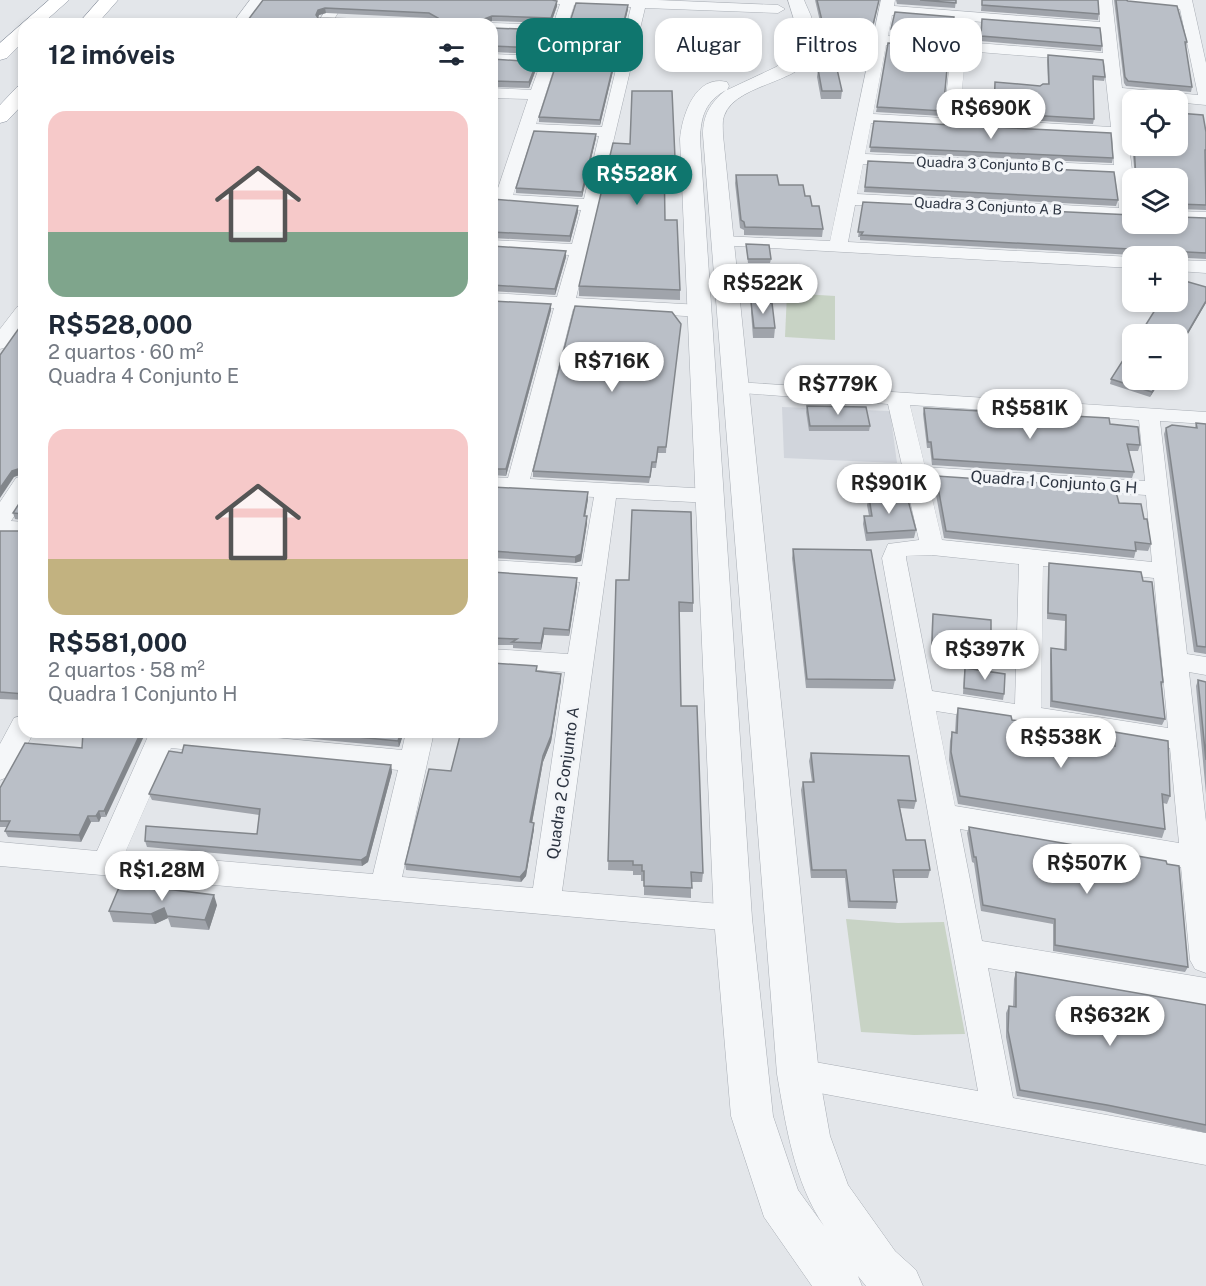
<!DOCTYPE html>
<html lang="pt">
<head>
<meta charset="utf-8">
<style>
  body { margin:0; font-family:"Public Sans",sans-serif; background:#f6f6f7; color:#1f2937; height:100vh; display:flex; flex-direction:column; font-size:22px; white-space:nowrap }
  * { box-sizing:border-box; margin:0 }
  p { font-size:20px; color:#747a83 }
  .icon { flex:none; width:33px; height:33px; fill:none; stroke:currentColor; stroke-width:2; stroke-linecap:round; stroke-linejoin:round }
  .map { position:relative; flex:1; overflow:hidden }
  .sheet { position:absolute; left:18px; top:18px; width:480px; height:720px; display:flex; flex-direction:column; background:#fff; border-radius:18px; box-shadow:0 3px 9px #0003 }
  .sheet>* { flex:none }
  .banner { position:absolute; left:516px; top:18px; width:570px; height:54px; display:flex; gap:12px }
  .controls { position:absolute; left:1122px; top:90px; display:grid; gap:12px }
  .controls a { display:grid; place-items:center; width:66px; height:66px; border-radius:12px; background:#fff; box-shadow:0 3px 9px #0003; font-size:30px }
  .price { position:absolute; translate:-50% -51px; padding:0 14px; border-radius:21px; background:#fff; color:#222; font-size:20px; line-height:39px; filter:drop-shadow(0 2px 3px #0008) }
  .price::after { content:''; position:absolute; left:50%; top:36px; width:18px; height:14px; margin-left:-9px; background:inherit; clip-path:polygon(0 0,100% 0,50% 100%) }
  .price.active { background:#0f766e; color:#fff }
  ul { padding:0; list-style:none }
  li { display:grid; align-content:center; gap:12px; height:318px; padding:0 30px }
  li span { display:grid; place-items:center; height:186px; border-radius:18px; color:#555 }
  li>.icon { margin-inline-start:auto }
  span .icon { width:108px; height:108px; fill:#fffc; stroke-width:1 }
  li b { font-size:26px }
  h2 { display:flex; justify-content:space-between; align-items:center; height:72px; padding:0 30px; font-size:26px }
  .tag { padding:0 21px; border-radius:18px; background:#fff; box-shadow:0 3px 9px #0003; font-size:21px; line-height:54px }
  .tag.active { background:#0f766e; color:#fff }
  .map>svg:first-child { display:block }
</style>
</head>
<body>
<div class="map">
<svg width="1206" height="1286" viewBox="0 0 1206 1286">
  <rect width="100%" height="100%" fill="#e3e6ea"/>
  <polygon fill="#d1d5dc" points="782,407 890,411 897,463 784,458"/>
  <g fill="#c8d3c5">
    <polygon points="787,293 835,296 835,340 785,337"/>
    <polygon points="846,919 898,923 944,922 965,1034 914,1035 861,1032"/>
  </g>
  <g fill="none" stroke-linecap="round" stroke-linejoin="round">
    <defs>
      <g id="minor">
        <polygon points="250,0 264,0 246,24 232,24"/>
        <polygon points="332,0 346,0 331,24 317,24"/>
        <path d="M547,0H657L778,5L785,9L778,13L645,8L576,298L701,305L708,307L711,311L708,315L701,317L573,309L530,479L711,489L719,491L722,496L719,501L711,503L616,498L562,891L733,905L744,909L748,918L744,927L733,931L0,866V842L97,851L150,732H216L402,750L406,732H434L402,877L533,888L565,672L492,667V649L568,654L580,582L492,576V560L582,566L594,497L492,491V477L508,478L554,308L492,305V293L557,297L569,255L492,250V240L572,244L581,210L492,204V194H496L528,99L492,98V88L531,90L540,65L492,62V54L543,56L550,33L492,31V24H487L492,23L553,25L560,4L549,3ZM574,5L631,7L602,127L536,124ZM533,133L599,136L584,199L513,195ZM171,748L398,770L373,874L125,853Z"/>
        <path d="M881,0H895L894,6L1100,22L1098,0H1112L1122,88L1198,95L1180,9L1127,4L1120,0H1192L1206,63V105L1123,97L1133,178L1132,219L855,205L848,242L1132,257V268L717,245L714,241L717,237L723,236L830,241ZM892,15L1101,31L1103,53L888,36ZM886,45L951,50L944,118L873,114ZM966,51L1104,62L1111,127L959,118ZM871,123L1112,136L1114,165L865,154ZM863,164L1115,175L1119,208L857,194Z"/>
        <polygon points="1178,211 1206,212 1206,222 1178,221"/>
        <polygon points="1178,260 1206,261 1206,273 1178,271"/>
        <polygon points="24,305 24,324 7,347 0,349 0,329 17,307"/>
        <path d="M736,382L1206,412V424L1160,421L1187,654L1206,657V675L1189,672L1206,822V973L1195,969L1190,960L1181,867L960,829L982,941L1206,978V1006L988,968L1013,1098L1206,1133V1165L798,1089L786,1085L781,1074L786,1063L798,1059L978,1091L882,558L888,544L919,540L888,404L729,392L726,388L729,384ZM910,405L1139,420L1145,481L925,467ZM928,481L1146,495L1152,562L942,540ZM932,555L1019,564L1015,704L932,691L906,558V556ZM1043,566L1154,578L1168,728L1041,708ZM936,711L1170,748L1179,843L955,806Z"/>
        <polygon points="24,476 24,501 11,521 24,522 24,536 0,535 0,502 16,478"/>
        <polygon points="24,715 24,732 34,732 10,776 0,780 0,744 14,718"/>
      </g>
      <path id="tertiary" d="M788,0H804C809,12 817,27 817,40C817,85 737,79 724,116C722,122 723,129 723,135L819,1074L830,1136L848,1185L895,1251L916,1270L923,1286H866L858,1276L862,1286H812L764,1217L731,1116L714,918L680,139C682,116 695,74 727,82L729,86L727,90L776,67L797,52L799,36ZM726,90C710,103 703,115 703,135L777,1074C786,1126 794,1182 824,1226L798,1190L773,1116L752,918L700,139C701,116 705,102 726,90Z"/>
      <g id="trunk">
        <polygon points="49,0 69,0 42,24 24,24 24,41 7,58 0,60 0,43"/>
        <polygon points="99,0 118,0 97,24 78,24"/>
        <polygon points="24,85 24,103 7,121 0,123 0,105 17,87"/>
      </g>
    </defs>
    <use href="#minor" stroke="#a8adb4" stroke-width="1"/>
    <use href="#tertiary" stroke="#a8adb4" stroke-width="1"/>
    <use href="#trunk" stroke="#8b93a0" stroke-width="1"/>
    <use href="#minor" fill="#f5f7f9" fill-rule="evenodd"/>
    <use href="#tertiary" fill="#f5f7f9" fill-rule="evenodd"/>
    <use href="#trunk" fill="#fff" fill-rule="evenodd"/>
  </g>
  <g fill="#a0a4ab" fill-rule="evenodd">
    <path d="M263,0L557,1V6L551,23L492,21L490,22L245,24ZM326,13L429,18L434,21L318,18L319,15Z"/>
    <polygon points="815,0 879,0 870,43 825,43"/>
    <polygon points="896,0 956,0 955,8 897,4"/>
    <polygon points="982,0 1098,0 1099,14 1098,20 981,11"/>
    <polygon points="1114,0 1126,0 1187,42 1186,47 1192,87 1191,92 1126,86 1124,83"/>
    <polygon points="628,5 628,9 600,125 539,122 539,117"/>
    <polygon points="895,12 954,17 951,39 891,34"/>
    <polygon points="982,19 1102,46 1101,51 980,41"/>
    <polygon points="492,28 547,35 541,54 492,52"/>
    <polygon points="949,48 942,116 876,112 877,107"/>
    <polygon points="1048,55 1105,77 1104,81 1093,80 1094,119 1093,124 993,118 995,82 1040,86 1048,84 1047,60"/>
    <polygon points="492,59 537,67 529,88 492,87"/>
    <polygon points="818,69 842,91 841,99 821,99 817,77"/>
    <polygon points="1129,95 1183,100 1181,105 1178,107 1178,100 1132,100 1132,146 1178,146 1206,132 1206,210 1178,209 1178,217 1206,218 1206,259 860,240 860,237 858,237 863,202 1132,224 1178,178 1135,178 1128,100"/>
    <polygon points="874,121 1113,158 1112,163 870,152"/>
    <polygon points="596,138 582,197 516,193 516,188"/>
    <polygon points="613,143 675,158 674,167 664,167 665,220 680,290 680,300 579,296 579,286"/>
    <polygon points="868,161 1118,200 1116,206 864,192"/>
    <polygon points="736,175 779,185 805,196 812,206 823,229 822,237 744,235 744,230 740,228 735,183"/>
    <polygon points="492,199 578,212 570,242 492,238"/>
    <polygon points="746,244 771,259 770,263 748,263"/>
    <polygon points="492,246 566,257 555,295 492,291"/>
    <polygon points="492,301 551,310 506,476 492,475"/>
    <polygon points="751,302 775,328 774,338 753,338 751,312"/>
    <polygon points="672,312 666,453 658,453 656,468 652,468 649,483 533,477 533,471"/>
    <polygon points="1111,379 1132,380 1161,380 1150,397 1110,384"/>
    <polygon points="807,406 870,426 869,431 809,431 806,412"/>
    <polygon points="924,408 1110,424 1140,445 1138,451 1129,451 1134,472 1132,478 932,465 930,448 927,448 923,414"/>
    <polygon points="1196,423 1206,424 1206,654 1194,652 1164,434 1166,428 1195,428"/>
    <polygon points="936,476 1119,503 1151,544 1148,551 1136,550 1134,558 944,538 934,484"/>
    <polygon points="24,479 24,700 0,699 0,531 23,531 23,520 15,519 13,513 24,496"/>
    <polygon points="492,487 588,492 588,499 585,516 587,516 587,523 581,561 575,563 492,558"/>
    <polygon points="869,497 902,500 916,530 914,538 866,541 863,524 864,516 869,516 867,505"/>
    <polygon points="793,549 895,680 893,689 806,688 792,558"/>
    <polygon points="1049,563 1163,682 1162,686 1165,719 1162,725 1050,707 1050,654 1051,648 1064,650 1065,621 1047,619 1048,569"/>
    <polygon points="492,572 577,585 569,636 544,635 541,650 513,648 513,645 492,645"/>
    <polygon points="616,580 693,603 693,612 679,612 681,706 703,873 702,882 691,882 691,898 644,895 644,881 641,881 641,875 633,875 633,871 608,870"/>
    <polygon points="933,614 991,643 990,648 964,662 965,653 931,649 932,619"/>
    <polygon points="537,666 537,672 561,680 551,742 543,762 532,823 534,829 526,876 521,882 406,870 405,864 451,771 460,735 441,734 440,732 492,732"/>
    <polygon points="965,668 1004,694 1003,700 963,694 964,673"/>
    <polygon points="1198,680 1206,682 1206,794 1196,686"/>
    <polygon points="958,708 1012,720 1041,724 1042,721 1081,739 1111,745 1111,741 1114,732 1170,796 1167,804 1163,803 1165,829 1162,838 958,804 949,760 950,741 952,732 955,733 956,716"/>
    <polygon points="239,732 404,732 399,747"/>
    <polygon points="82,748 106,817 101,817 99,822 91,822 81,842 8,837 5,831 7,827 0,827 0,788"/>
    <polygon points="182,753 391,765 392,772 368,862 362,866 147,847 145,841 257,834 259,815 152,800 149,794"/>
    <polygon points="811,753 916,801 914,809 900,808 906,840 930,870 928,878 894,878 897,902 896,909 848,908 845,878 811,878 801,790 803,782 812,782 809,761"/>
    <polygon points="969,827 1188,967 1185,972 1053,951 1053,924 981,911 974,863 972,862 967,833"/>
    <polygon points="217,905 209,930 171,927 168,918 155,924 113,922 109,911"/>
    <polygon points="1016,972 1206,1005 1206,1133 1104,1111 1017,1096 1006,1037 1006,1013 1009,1006 1013,1007 1014,979"/>
  </g>
  <g fill="#82868b">
    <polygon points="557,1 557,6 551,23 551,18"/>
    <polygon points="628,5 628,9 600,125 600,120"/>
    <polygon points="325,8 326,13 319,15 317,20 316,15 318,10"/>
    <polygon points="492,16 492,21 485,24 484,19"/>
    <polygon points="547,30 547,35 541,54 541,48"/>
    <polygon points="537,62 537,67 529,88 529,82"/>
    <polygon points="1183,100 1181,105 1178,107 1178,103"/>
    <polygon points="596,134 596,138 582,197 582,192"/>
    <polygon points="578,206 578,212 570,242 570,236"/>
    <polygon points="566,251 566,257 555,295 555,289"/>
    <polygon points="1206,301 1206,303 1178,351 1178,349"/>
    <polygon points="551,304 551,310 506,476 506,469"/>
    <polygon points="1159,380 1161,380 1150,397 1152,392"/>
    <polygon points="21,468 23,474 14,477 0,498 0,488 12,471"/>
    <polygon points="588,492 588,499 584,523 584,516"/>
    <polygon points="587,516 587,523 581,561 575,563 575,557"/>
    <polygon points="577,578 577,585 569,636 569,630"/>
    <polygon points="544,628 544,635 541,650 541,643"/>
    <polygon points="991,643 990,648 964,662 966,656"/>
    <polygon points="561,674 561,680 551,742 543,762 531,828 530,822"/>
    <polygon points="141,732 146,732 106,817 104,811"/>
    <polygon points="401,732 404,732 399,747 398,741"/>
    <polygon points="391,765 392,772 368,862 362,866 361,860"/>
    <polygon points="99,811 101,817 99,822 96,816"/>
    <polygon points="88,816 91,822 81,842 79,835"/>
    <polygon points="534,823 534,829 526,876 521,882 520,877"/>
    <polygon points="214,895 217,905 209,930 205,920"/>
    <polygon points="164,908 168,918 155,924 151,914"/>
  </g>
  <g fill="#babfc7" stroke="#82868b" stroke-width="1.5" fill-rule="evenodd">
    <path d="M263,0H552L557,1L551,18L492,16L484,19L489,21L490,24H245ZM325,8L429,13L438,18L436,21L318,18L316,15L318,10Z"/>
    <polygon points="817,0 879,0 870,37 826,37"/>
    <polygon points="920,0 956,0 956,3"/>
    <polygon points="982,0 1098,0 1099,14 982,5"/>
    <polygon points="1116,0 1126,0 1128,1 1177,6 1187,42 1185,42 1192,87 1128,81 1125,77"/>
    <polygon points="576,3 628,5 600,120 539,117"/>
    <polygon points="895,12 954,17 952,34 891,29"/>
    <polygon points="982,19 1100,28 1102,46 981,36"/>
    <polygon points="492,28 547,30 541,48 492,46"/>
    <polygon points="888,43 949,48 943,111 877,107"/>
    <polygon points="1048,55 1103,60 1105,77 1093,76 1094,119 994,113 995,82 1040,86 1043,84 1049,84"/>
    <polygon points="492,59 537,62 529,82 492,81"/>
    <polygon points="818,69 837,69 842,91 822,91"/>
    <polygon points="632,91 672,91 675,158 664,158 665,220 677,220 680,290 579,286 613,143 630,144"/>
    <polygon points="1129,95 1183,100 1178,103 1178,100 1132,100 1132,131"/>
    <polygon points="1178,113 1203,115 1206,132 1206,150 1205,150 1206,205 1178,204 1178,217 1206,218 1206,253 861,235 863,232 858,232 863,202 1132,215 1132,224 1178,224 1178,178 1136,178 1134,146 1178,146"/>
    <polygon points="874,121 1111,133 1113,158 870,147"/>
    <polygon points="534,131 596,134 582,192 516,188"/>
    <polygon points="868,161 1114,172 1118,200 865,187"/>
    <polygon points="736,175 777,175 779,185 803,185 805,196 810,196 812,206 819,206 823,229 745,227 744,222 741,220"/>
    <polygon points="492,199 578,206 570,236 492,232"/>
    <polygon points="746,244 769,245 771,259 748,259"/>
    <polygon points="492,246 566,251 555,289 492,285"/>
    <polygon points="1178,279 1206,287 1206,301 1178,349 1178,334 1140,334 1160,302 1178,302"/>
    <polygon points="492,301 551,304 506,469 492,469"/>
    <polygon points="751,302 772,303 775,328 754,328"/>
    <polygon points="575,306 672,312 681,324 666,447 658,447 656,462 652,462 650,477 533,471"/>
    <polygon points="24,321 24,470 21,468 12,471 0,488 0,355"/>
    <polygon points="1132,346 1132,380 1159,380 1152,392 1111,379"/>
    <polygon points="807,406 866,407 870,426 810,426"/>
    <polygon points="924,408 1109,418 1110,424 1138,427 1140,445 1127,444 1134,472 933,459 931,442 928,442"/>
    <polygon points="1196,423 1206,424 1206,647 1197,646 1166,428 1172,425 1197,428"/>
    <polygon points="936,476 1115,488 1119,503 1141,504 1144,519 1147,519 1151,544 1135,542 1136,551 946,531"/>
    <polygon points="24,479 24,694 0,692 0,531 23,531 23,514 13,513 24,496"/>
    <polygon points="492,487 588,492 584,516 587,516 581,554 575,557 492,551"/>
    <polygon points="869,497 901,497 902,500 908,500 916,530 867,533 864,516 872,516"/>
    <polygon points="632,510 691,512 693,603 679,602 681,706 697,706 703,873 691,872 692,888 644,886 644,871 642,871 642,865 633,865 633,861 608,861 616,580 629,580"/>
    <polygon points="793,549 871,550 895,680 807,679"/>
    <polygon points="1049,563 1141,572 1143,581 1152,582 1163,682 1161,682 1165,719 1052,701 1051,648 1066,650 1066,615 1048,613"/>
    <polygon points="492,572 577,578 569,630 544,628 541,643 512,642 517,639 492,638"/>
    <polygon points="933,614 991,620 991,643 966,656 966,647 932,644"/>
    <polygon points="492,663 537,666 536,671 561,674 551,736 543,756 530,822 534,823 526,870 520,877 405,864 429,769 451,771 461,732 492,732"/>
    <polygon points="965,668 1005,674 1004,694 964,688"/>
    <polygon points="1198,680 1206,682 1206,760"/>
    <polygon points="958,708 1011,716 1012,720 1042,724 1042,721 1081,727 1081,739 1115,746 1114,732 1168,741 1170,796 1162,794 1165,829 960,796 951,752 952,732 957,733"/>
    <polygon points="83,732 141,732 104,811 99,811 96,816 88,816 79,835 5,831 10,821 0,821 0,788 25,743 82,748"/>
    <polygon points="306,732 401,732 398,741"/>
    <polygon points="184,745 391,765 367,856 361,860 145,841 146,826 257,834 260,809 149,794 169,751 182,753"/>
    <polygon points="811,753 909,756 916,801 898,800 906,840 925,840 930,870 893,870 897,902 850,901 846,870 812,870 803,782 814,782"/>
    <polygon points="969,827 1166,861 1167,864 1179,866 1188,967 1055,945 1055,919 983,905 976,857 974,857"/>
    <polygon points="120,885 142,886 214,895 205,920 167,916 164,908 151,914 109,911"/>
    <polygon points="1016,972 1206,1005 1206,1125 1107,1105 1020,1090 1008,1031 1009,1006 1016,1007"/>
  </g>
  <g text-anchor="middle" dominant-baseline="central" stroke-width="6" stroke-linejoin="round" paint-order="stroke">
    <g font-size="14" fill="#2c3441" stroke="#f3f5f8">
      <text transform="translate(990 164) rotate(2)">Quadra 3 Conjunto B C</text>
      <text transform="translate(988 206) rotate(3)">Quadra 3 Conjunto A B</text>
    </g>
    <g font-size="16" fill="#2c3441" stroke="#f3f5f8">
      <text transform="translate(1054 482) rotate(4)">Quadra 1 Conjunto G H</text>
      <text transform="translate(563 783) rotate(-82)">Quadra 2 Conjunto A</text>
    </g>
  </g>
</svg>
<div class="controls">
<a><svg class="icon" aria-label="locate" viewBox="0 0 24 24"><circle cx="12" cy="12" r="6"/><path d="M12 2v4M12 18v4M2 12h4M18 12h4"/></svg></a>
<a><svg class="icon" aria-label="layers" viewBox="0 0 24 24"><path d="M12 4l9 5-9 5-9-5zM3 14l9 5 9-5"/></svg></a>
<a>+</a>
<a>−</a>
</div>
<b class="price" style="left:991px;top:140px">R$690K</b>
<b class="price active" style="left:637px;top:206px">R$528K</b>
<b class="price" style="left:763px;top:315px">R$522K</b>
<b class="price" style="left:612px;top:393px">R$716K</b>
<b class="price" style="left:838px;top:416px">R$779K</b>
<b class="price" style="left:1030px;top:440px">R$581K</b>
<b class="price" style="left:889px;top:515px">R$901K</b>
<b class="price" style="left:985px;top:681px">R$397K</b>
<b class="price" style="left:1061px;top:769px">R$538K</b>
<b class="price" style="left:1087px;top:895px">R$507K</b>
<b class="price" style="left:162px;top:902px">R$1.28M</b>
<b class="price" style="left:1110px;top:1047px">R$632K</b>
<div class="banner">
<a class="tag active">Comprar</a>
<a class="tag">Alugar</a>
<a class="tag">Filtros</a>
<a class="tag">Novo</a>
</div>
<section class="sheet">
<h2>12 imóveis<svg class="icon" aria-label="filters" viewBox="0 0 24 24"><path d="M4 7h16M4 17h16"/><circle cx="9" cy="7" r="2"/><circle cx="15" cy="17" r="2"/></svg></h2>
<ul>
<li><span style="background:linear-gradient(#f6c9c9 65%,#7fa58c 0)"><svg class="icon" aria-label="home" viewBox="0 0 24 24"><path d="M3 11l9-7 9 7M6 9v11h12V9"/></svg></span><div><b>R$528,000</b><p>2 quartos · 60 m²</p><p>Quadra 4 Conjunto E</p></div></li>
<li><span style="background:linear-gradient(#f6c9c9 70%,#c2b280 0)"><svg class="icon" aria-label="home" viewBox="0 0 24 24"><path d="M3 11l9-7 9 7M6 9v11h12V9"/></svg></span><div><b>R$581,000</b><p>2 quartos · 58 m²</p><p>Quadra 1 Conjunto H</p></div></li>
</ul>
</section>
</div>
</body>
</html>
